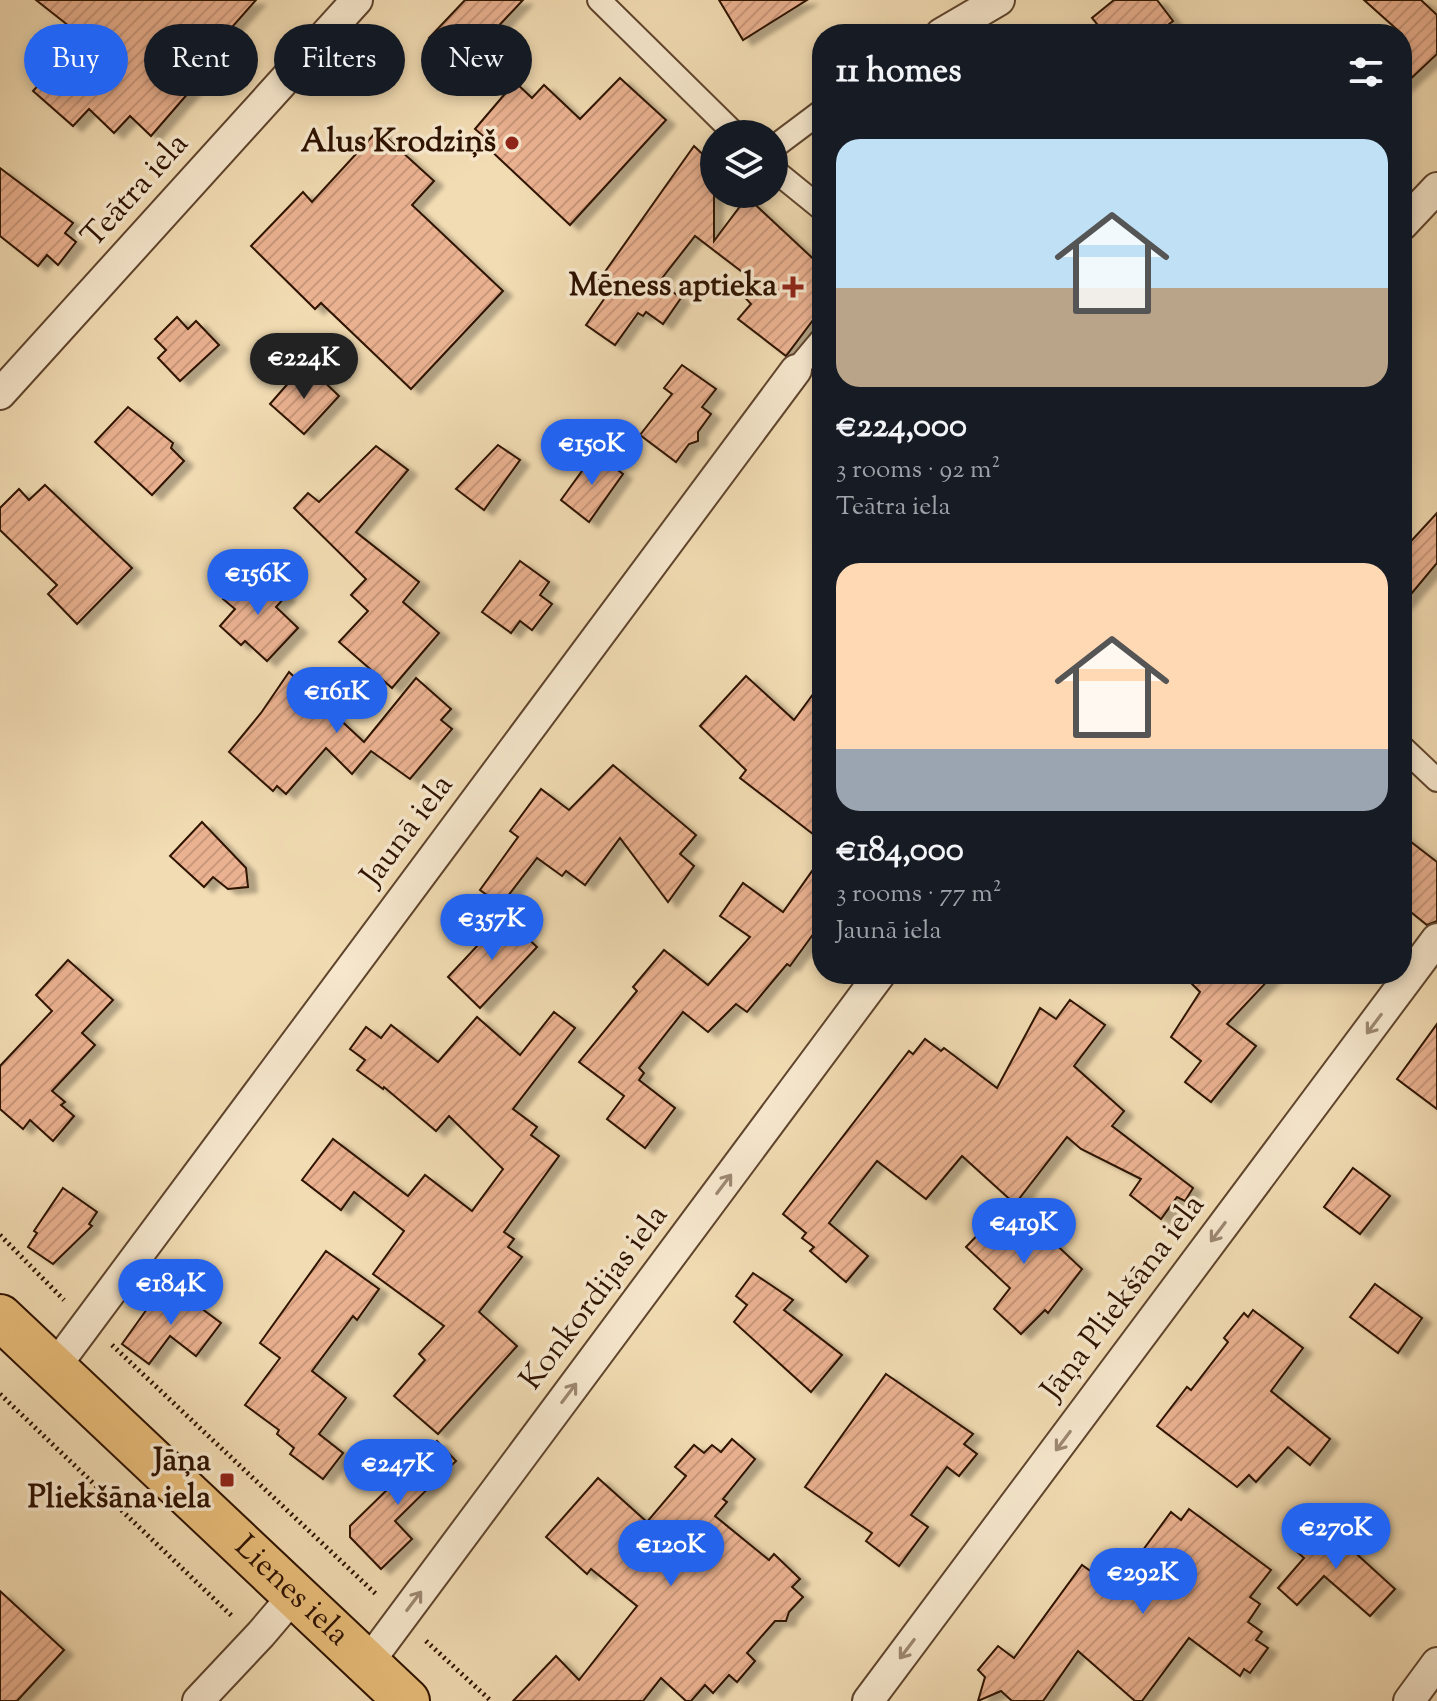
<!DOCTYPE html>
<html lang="en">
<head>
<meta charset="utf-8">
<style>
  body { margin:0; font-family:"Sorts Mill Goudy",serif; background:#242831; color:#f1f3f6; height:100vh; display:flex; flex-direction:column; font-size:30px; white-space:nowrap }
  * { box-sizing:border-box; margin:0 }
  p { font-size:26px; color:#9ea1a6 }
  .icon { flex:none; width:44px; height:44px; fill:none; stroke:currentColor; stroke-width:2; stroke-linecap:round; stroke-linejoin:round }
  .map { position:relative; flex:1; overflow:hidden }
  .details { position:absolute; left:812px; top:24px; width:600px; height:960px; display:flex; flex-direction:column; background:#171b24; border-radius:32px; box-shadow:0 4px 12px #0003 }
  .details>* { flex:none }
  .guide { position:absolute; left:24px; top:24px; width:668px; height:72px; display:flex; gap:16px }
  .fabs { position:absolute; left:700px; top:120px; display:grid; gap:16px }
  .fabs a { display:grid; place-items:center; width:88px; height:88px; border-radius:50%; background:#171b24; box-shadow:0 4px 12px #0003; font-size:40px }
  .price { position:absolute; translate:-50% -68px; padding:0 18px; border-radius:28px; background:#2563eb; color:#fff; font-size:26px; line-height:52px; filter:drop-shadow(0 2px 4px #0008) }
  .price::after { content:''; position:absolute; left:50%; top:48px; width:24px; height:18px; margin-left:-12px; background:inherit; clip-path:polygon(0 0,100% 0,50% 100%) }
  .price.on { background:#222; color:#fff }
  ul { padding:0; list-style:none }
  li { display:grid; align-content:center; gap:16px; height:424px; padding:0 24px }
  li span { display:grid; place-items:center; height:248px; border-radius:24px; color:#555 }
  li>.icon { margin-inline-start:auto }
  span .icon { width:144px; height:144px; fill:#fffc; stroke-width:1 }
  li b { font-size:34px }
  h2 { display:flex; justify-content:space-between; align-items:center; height:96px; padding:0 24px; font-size:34px }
  .chip { padding:0 28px; border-radius:36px; background:#171b24; box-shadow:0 4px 12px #0003; font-size:28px; line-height:72px }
  .chip.on { background:#2563eb; color:#fff }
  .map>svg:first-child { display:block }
</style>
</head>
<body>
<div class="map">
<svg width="1437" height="1701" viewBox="0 0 1437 1701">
  <defs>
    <pattern id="building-hatch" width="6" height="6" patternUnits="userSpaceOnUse" patternTransform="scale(2)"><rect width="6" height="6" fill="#ebb291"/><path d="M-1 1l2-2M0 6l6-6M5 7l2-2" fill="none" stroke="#ca987b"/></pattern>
    <filter id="shadow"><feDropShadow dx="9" dy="5" stdDeviation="2" flood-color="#0004"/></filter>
  </defs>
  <rect width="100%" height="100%" fill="#f2dcb3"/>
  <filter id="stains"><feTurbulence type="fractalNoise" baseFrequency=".0025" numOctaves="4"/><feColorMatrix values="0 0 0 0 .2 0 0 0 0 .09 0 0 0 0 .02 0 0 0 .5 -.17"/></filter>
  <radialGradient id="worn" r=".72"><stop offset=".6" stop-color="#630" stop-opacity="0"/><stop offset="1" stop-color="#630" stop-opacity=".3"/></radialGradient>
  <g fill="url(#building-hatch)" stroke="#2e1200" stroke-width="2" filter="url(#shadow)">
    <polygon points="36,0 256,0 195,69 203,76 151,136 130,116 114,133 89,109 73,126 33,91 83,37"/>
    <polygon points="465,0 523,0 460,67 429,38"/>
    <polygon points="719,0 807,0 743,40"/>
    <polygon points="1114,0 1157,0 1173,21 1156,34 1105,34 1092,18"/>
    <polygon points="1364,0 1421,0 1437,15 1437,54 1402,87 1402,34"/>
    <polygon points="620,78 666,120 570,225 486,146 490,142 475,129 515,82 532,98 544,85 580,119"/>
    <polygon points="378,130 434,181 412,205 503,291 411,389 321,303 315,309 251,246 303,192 312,202"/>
    <polygon points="694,146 714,165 714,241 747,197 822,267 822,308 786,356 738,319 751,304 740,292 750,278 695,236 659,282 681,298 663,324 646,312 643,316 638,313 615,345 586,325 609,292 597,283"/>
    <polygon points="0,168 73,223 65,233 76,242 58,265 47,255 38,266 0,236"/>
    <polygon points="177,317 188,329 196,321 219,345 180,381 158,358 166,350 155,339"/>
    <polygon points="682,365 716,389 702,407 711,414 698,432 698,441 689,444 676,462 640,435 672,394 664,388"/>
    <polygon points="298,372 307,382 315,373 339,396 304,434 270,404"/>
    <polygon points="128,407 173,443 171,448 184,461 152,495 95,442"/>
    <polygon points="498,445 520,460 484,510 456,489"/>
    <polygon points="376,446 408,470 356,532 419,582 403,602 439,633 392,688 339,642 368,611 351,595 366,579 294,508 308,493 319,502"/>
    <polygon points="595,453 623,474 589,522 561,500"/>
    <polygon points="45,485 132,568 77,624 48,594 57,585 0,530 0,508 19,489 29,500"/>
    <polygon points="1437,513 1437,563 1402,605 1402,551"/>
    <polygon points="520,561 549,582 540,595 552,604 532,630 520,621 511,633 482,612"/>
    <polygon points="266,577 286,596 276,607 298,628 267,661 245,641 241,645 220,626 235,609 223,599 242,578 255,589"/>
    <polygon points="289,672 364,742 416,678 451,709 441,720 452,729 410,779 371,751 352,774 326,748 286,794 277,786 273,791 229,752 261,713"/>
    <polygon points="746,676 794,720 822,682 822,841 740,778 746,770 700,726"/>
    <polygon points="613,765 696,835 680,854 694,866 668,902 620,838 585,885 566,871 562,876 537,858 501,905 480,890 518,837 510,831 541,789 569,810"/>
    <polygon points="202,822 246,868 248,887 228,889 213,877 204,887 170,856"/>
    <polygon points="1402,835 1437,862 1437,921 1427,925 1402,905"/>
    <polygon points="822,857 822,922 790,966 787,964 747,1012 736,1004 708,1032 683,1012 639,1068 644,1073 639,1080 675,1108 645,1148 607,1119 624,1096 579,1062 637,991 633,987 664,950 708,985 750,937 720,916 743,883 783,912"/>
    <polygon points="505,917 537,947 480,1008 448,977 479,944 477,943"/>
    <polygon points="68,960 113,1000 82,1033 95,1045 52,1091 65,1102 61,1105 74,1116 53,1141 30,1120 23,1129 0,1109 0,1066 52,1011 36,995"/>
    <polygon points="1182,974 1274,974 1227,1024 1256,1046 1211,1102 1185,1082 1201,1061 1171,1037 1200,992"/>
    <polygon points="1070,1000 1105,1025 1074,1066 1124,1111 1112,1126 1193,1188 1185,1201 1177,1197 1161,1219 1130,1195 1141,1179 1081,1149 1067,1137 1015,1204 962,1156 926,1199 877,1161 829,1223 868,1256 846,1282 810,1251 814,1247 802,1238 806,1233 783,1214 909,1051 913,1054 925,1039 941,1051 944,1048 997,1088 1040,1008 1056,1019"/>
    <polygon points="554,1012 575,1028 513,1109 537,1127 531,1135 559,1156 504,1232 514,1239 508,1247 522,1257 479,1312 517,1346 438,1434 394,1396 425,1360 419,1354 444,1326 373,1274 404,1231 354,1192 341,1210 302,1180 333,1139 408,1196 425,1175 472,1211 503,1169 449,1116 436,1131 384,1087 383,1089 357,1070 365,1060 350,1049 366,1027 381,1038 391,1025 438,1062 477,1017 520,1055"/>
    <polygon points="1437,1024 1437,1109 1397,1079"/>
    <polygon points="1353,1168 1390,1196 1360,1234 1324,1207"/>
    <polygon points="63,1188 97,1212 89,1224 92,1226 53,1264 28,1247 37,1233 34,1231"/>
    <polygon points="1010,1201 1082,1269 1048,1313 1045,1310 1021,1334 994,1309 1010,1288 966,1247"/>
    <polygon points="326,1251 379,1289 357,1320 353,1316 312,1371 346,1398 319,1434 343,1453 323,1479 290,1454 294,1448 277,1434 279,1430 245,1405 280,1358 260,1343"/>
    <polygon points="753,1273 793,1300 784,1310 842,1355 811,1392 734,1322 747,1305 736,1296"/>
    <polygon points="1375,1284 1422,1318 1398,1353 1350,1317"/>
    <polygon points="166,1288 191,1307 194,1303 221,1323 196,1356 170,1336 149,1364 122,1344 152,1302 155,1304"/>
    <polygon points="1253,1310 1303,1348 1271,1391 1330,1439 1310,1465 1288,1447 1256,1482 1249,1475 1237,1487 1157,1426 1187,1387 1191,1390 1228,1342 1224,1338 1244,1313 1248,1317"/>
    <polygon points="886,1374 973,1434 964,1444 977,1454 959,1476 947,1467 911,1515 928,1527 899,1566 866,1541 872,1533 805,1487"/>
    <polygon points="732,1439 755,1459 723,1499 727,1502 715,1516 769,1560 774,1554 800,1579 792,1587 803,1597 789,1612 786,1621 775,1621 747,1653 755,1661 737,1682 729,1675 713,1693 705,1685 691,1701 686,1701 661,1678 643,1701 513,1701 556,1656 579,1680 637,1606 591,1569 587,1574 546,1537 598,1478 647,1522 686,1476 675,1467 694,1445 704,1453 712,1445 721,1452"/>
    <polygon points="437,1441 456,1461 395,1521 412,1539 381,1569 350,1537 350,1526"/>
    <polygon points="1189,1509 1271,1570 1250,1597 1260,1604 1248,1622 1262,1632 1256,1640 1268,1648 1250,1673 1244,1669 1240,1676 1189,1638 1142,1701 1135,1701 1078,1651 1043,1701 1012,1701 1001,1691 978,1701 985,1677 978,1670 998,1646 1014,1658 1082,1565 1096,1575 1105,1562 1123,1577 1171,1512 1181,1520"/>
    <polygon points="1322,1523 1329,1529 1333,1525 1354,1544 1350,1548 1395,1589 1370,1616 1324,1576 1297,1605 1278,1588 1304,1558 1296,1551"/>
    <polygon points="0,1591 64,1650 17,1701 0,1701"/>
  </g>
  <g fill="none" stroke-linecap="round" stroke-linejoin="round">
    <defs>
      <g id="pedestrian">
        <polyline points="599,0 735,134"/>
        <polyline points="774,147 822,111"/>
        <polyline points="774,170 822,209"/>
        <polyline points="796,370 822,339"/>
        <polyline points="1402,747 1437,780"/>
      </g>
      <g id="minor">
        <polyline points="941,34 999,0"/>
        <polyline points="1402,225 1437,188"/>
        <polyline points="0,394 357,0"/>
        <polyline points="54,1368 796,370"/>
        <polyline points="367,1664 880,974"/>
        <polyline points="198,1701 261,1634 295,1594"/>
        <polyline points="868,1701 1437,939"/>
        <polyline points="1409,1701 1437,1663"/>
      </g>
      <g id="primary">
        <path id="s1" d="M0,1317L407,1701"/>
      </g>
    </defs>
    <use href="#pedestrian" stroke="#5f442d" stroke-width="26"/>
    <use href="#minor" stroke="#5f442d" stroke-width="34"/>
    <use href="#primary" stroke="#2e1200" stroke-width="48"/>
    <g stroke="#2e1200" stroke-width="5" stroke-dasharray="2 4" stroke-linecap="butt">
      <polyline points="0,1235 64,1300"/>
      <polyline points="112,1345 378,1596"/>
      <polyline points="0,1394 234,1618"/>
      <polyline points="426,1641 491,1701"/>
    </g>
    <use href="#pedestrian" stroke="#f7e8ce" stroke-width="22"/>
    <use href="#minor" stroke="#f7e8ce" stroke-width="30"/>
    <use href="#primary" stroke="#e9be7a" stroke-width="44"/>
  </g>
  <defs><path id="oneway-shaft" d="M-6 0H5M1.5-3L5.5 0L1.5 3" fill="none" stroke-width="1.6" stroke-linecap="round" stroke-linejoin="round" transform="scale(2)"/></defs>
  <g stroke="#9d8871">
    <use href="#oneway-shaft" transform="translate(1374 1024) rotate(127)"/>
    <use href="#oneway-shaft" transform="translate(724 1184) rotate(-53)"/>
    <use href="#oneway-shaft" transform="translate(1218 1232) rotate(127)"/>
    <use href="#oneway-shaft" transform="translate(569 1393) rotate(-53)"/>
    <use href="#oneway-shaft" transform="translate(1063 1441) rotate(127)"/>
    <use href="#oneway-shaft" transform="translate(414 1601) rotate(-53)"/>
    <use href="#oneway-shaft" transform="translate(907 1649) rotate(127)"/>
  </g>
  <g fill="#8f2418" stroke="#f7e8ce" stroke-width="3">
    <circle cx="512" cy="143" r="8"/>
    <path d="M789 275h8v8h8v8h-8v8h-8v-8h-8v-8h8z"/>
    <rect x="219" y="1472" width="16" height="16" rx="4"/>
  </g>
  <g text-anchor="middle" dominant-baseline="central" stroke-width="7" stroke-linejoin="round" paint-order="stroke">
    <g font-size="32" font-weight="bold" fill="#2e1200" stroke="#f7e8ce" text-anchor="end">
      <text x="496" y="143">Alus Krodziņš</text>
      <text x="777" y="287">Mēness aptieka</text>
      <text x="211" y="1462">Jāņa<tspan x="211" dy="37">Pliekšāna iela</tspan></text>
    </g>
    <g font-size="32" fill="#2e1200" stroke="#f7e8ce">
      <text transform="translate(136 191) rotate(-48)">Teātra iela</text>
      <text transform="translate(408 831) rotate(-53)">Jaunā iela</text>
      <text transform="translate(595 1298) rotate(-53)">Konkordijas iela</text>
      <text transform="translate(1124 1298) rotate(-53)">Jāņa Pliekšāna iela</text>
      <text stroke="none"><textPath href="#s1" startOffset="400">Lienes iela</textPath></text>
    </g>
  </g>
  <rect width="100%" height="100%" filter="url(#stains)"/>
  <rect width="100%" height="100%" fill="url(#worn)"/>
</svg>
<div class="fabs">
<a><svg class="icon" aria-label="layers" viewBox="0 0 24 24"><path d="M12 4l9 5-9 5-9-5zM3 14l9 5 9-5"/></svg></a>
</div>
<b class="price on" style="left:304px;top:401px">€224K</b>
<b class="price" style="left:592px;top:487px">€150K</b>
<b class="price" style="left:258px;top:617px">€156K</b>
<b class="price" style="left:337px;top:735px">€161K</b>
<b class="price" style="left:492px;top:962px">€357K</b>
<b class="price" style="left:1024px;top:1266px">€419K</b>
<b class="price" style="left:171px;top:1327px">€184K</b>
<b class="price" style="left:398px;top:1507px">€247K</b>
<b class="price" style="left:1336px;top:1571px">€270K</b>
<b class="price" style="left:671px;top:1588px">€120K</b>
<b class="price" style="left:1143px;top:1616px">€292K</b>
<div class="guide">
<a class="chip on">Buy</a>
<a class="chip">Rent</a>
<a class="chip">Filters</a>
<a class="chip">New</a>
</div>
<section class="details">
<h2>11 homes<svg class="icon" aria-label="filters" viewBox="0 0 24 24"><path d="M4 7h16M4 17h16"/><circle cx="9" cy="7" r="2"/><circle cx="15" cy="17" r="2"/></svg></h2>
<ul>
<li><span style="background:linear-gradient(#bfe0f5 60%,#b9a48a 0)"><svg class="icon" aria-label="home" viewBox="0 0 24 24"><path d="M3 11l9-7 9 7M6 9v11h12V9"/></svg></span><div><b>€224,000</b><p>3 rooms · 92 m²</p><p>Teātra iela</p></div></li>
<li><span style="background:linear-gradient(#ffd9b3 75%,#9aa5b1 0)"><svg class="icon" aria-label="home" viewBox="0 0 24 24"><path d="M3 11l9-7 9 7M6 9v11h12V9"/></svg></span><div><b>€184,000</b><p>3 rooms · 77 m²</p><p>Jaunā iela</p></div></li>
</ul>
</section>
</div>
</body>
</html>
